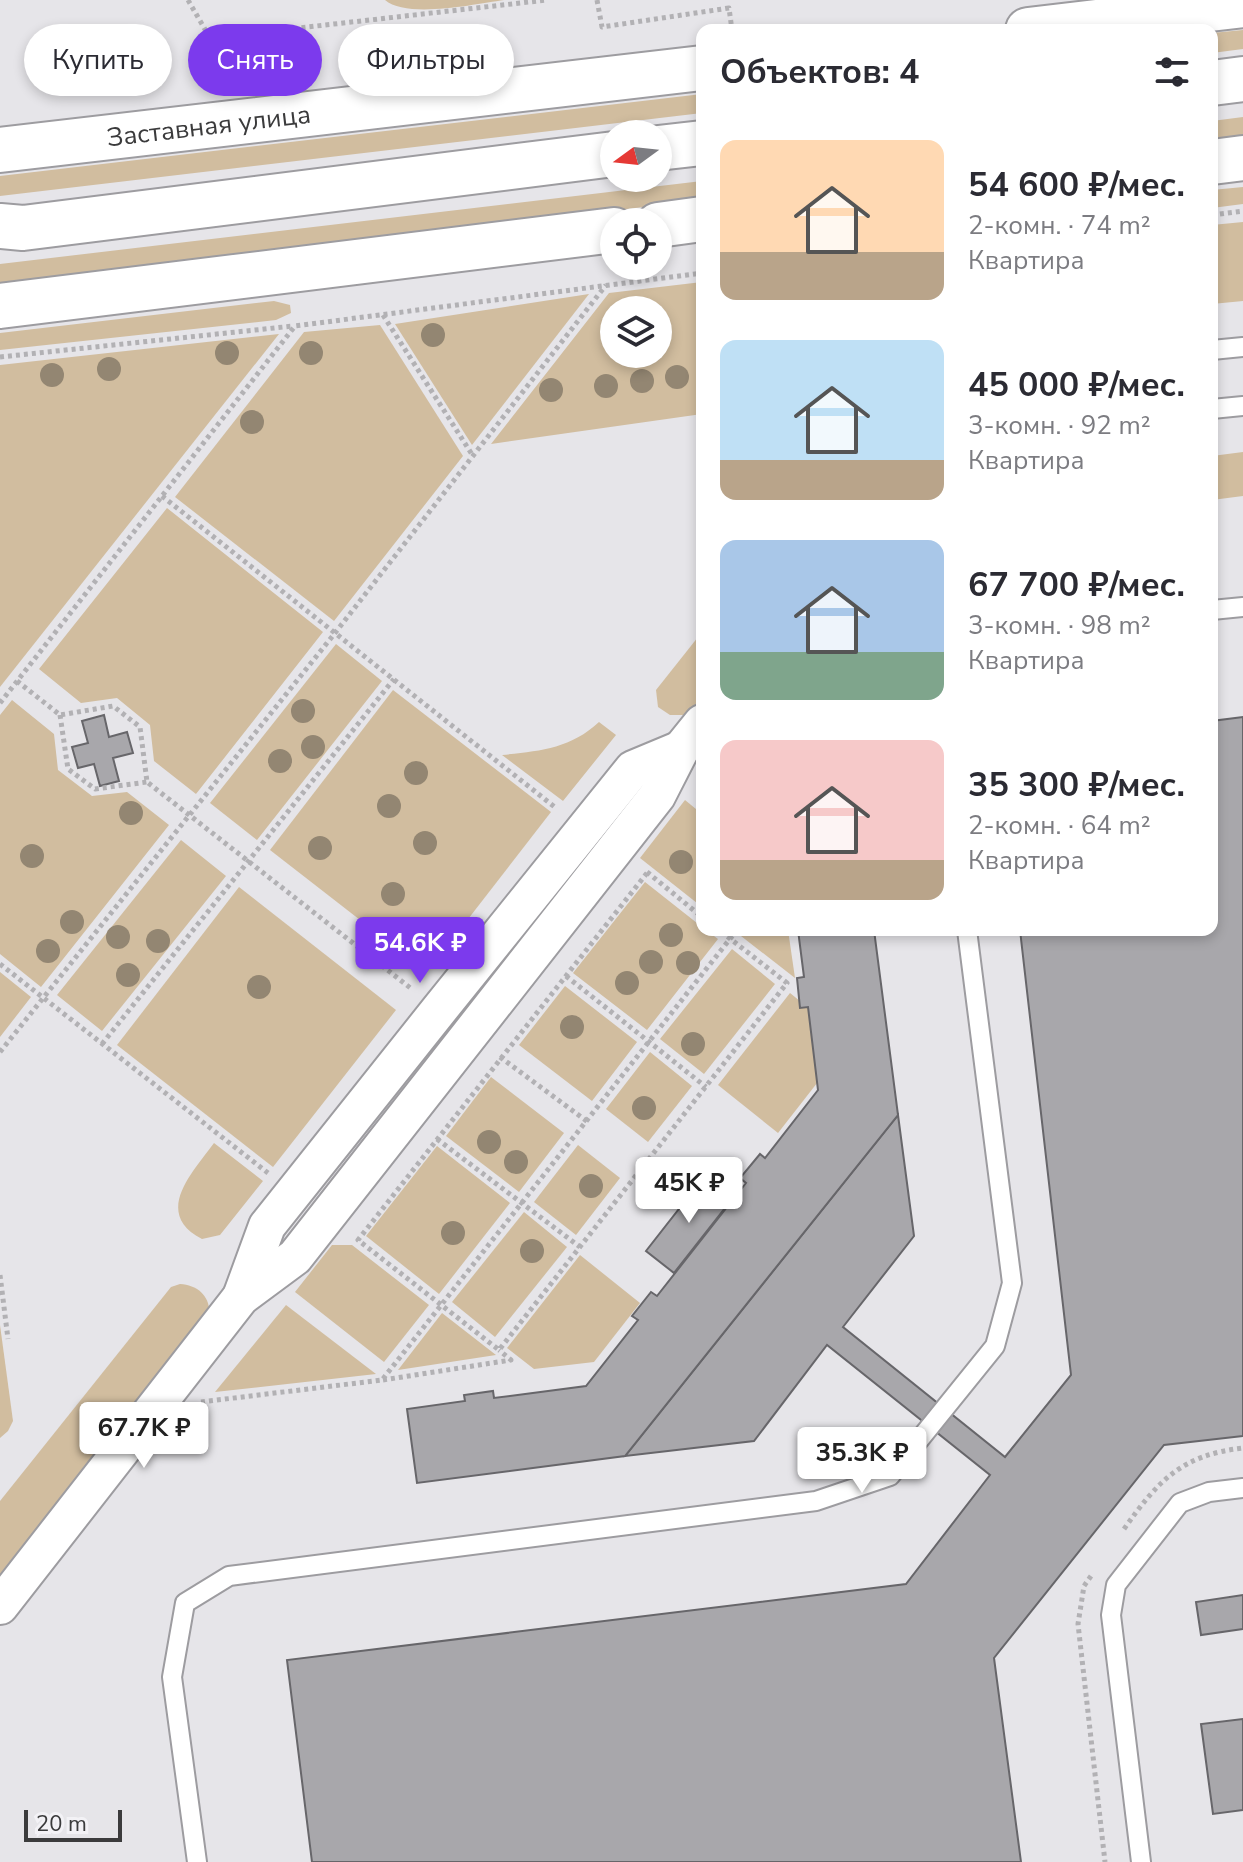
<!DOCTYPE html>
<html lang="ru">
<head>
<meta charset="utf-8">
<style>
  body { margin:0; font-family:"Nunito Sans",sans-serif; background:#f2f2f3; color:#2b2b33; height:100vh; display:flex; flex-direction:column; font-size:30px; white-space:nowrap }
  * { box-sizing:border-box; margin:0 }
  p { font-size:26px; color:#7c7c81 }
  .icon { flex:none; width:44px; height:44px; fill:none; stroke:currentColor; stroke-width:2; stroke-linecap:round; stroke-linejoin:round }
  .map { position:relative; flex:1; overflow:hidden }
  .details { position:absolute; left:696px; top:24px; width:522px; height:912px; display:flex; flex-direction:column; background:#fff; border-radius:16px; box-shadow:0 4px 12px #0003 }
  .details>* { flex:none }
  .banner { position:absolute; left:24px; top:24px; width:552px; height:72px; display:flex; gap:16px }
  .needle { width:52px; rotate:255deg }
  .buttons { position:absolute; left:600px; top:120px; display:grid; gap:16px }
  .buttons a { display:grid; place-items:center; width:72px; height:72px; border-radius:50%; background:#fff; box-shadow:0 4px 12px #0003; font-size:40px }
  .scale { position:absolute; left:24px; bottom:20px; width:98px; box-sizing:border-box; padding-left:8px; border:4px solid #3b3b3c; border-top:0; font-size:22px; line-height:28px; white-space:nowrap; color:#3b3b3c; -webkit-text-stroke:6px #f3f2f6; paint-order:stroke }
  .price { position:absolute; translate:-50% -68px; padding:0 18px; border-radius:8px; background:#fff; color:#222; font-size:26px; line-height:52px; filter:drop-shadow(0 2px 4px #0008) }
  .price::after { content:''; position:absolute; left:50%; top:48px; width:24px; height:18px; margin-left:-12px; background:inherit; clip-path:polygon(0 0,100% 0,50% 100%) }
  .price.on { background:#7c3aed; color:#fff }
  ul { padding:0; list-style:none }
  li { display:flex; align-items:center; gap:24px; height:200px; padding:0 24px }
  li span { display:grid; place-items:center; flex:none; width:224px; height:160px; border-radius:16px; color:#555 }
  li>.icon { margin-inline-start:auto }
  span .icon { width:96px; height:96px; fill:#fffc; stroke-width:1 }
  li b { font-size:34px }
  h2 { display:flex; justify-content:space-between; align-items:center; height:96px; padding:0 24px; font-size:34px }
  .pill { padding:0 28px; border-radius:36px; background:#fff; box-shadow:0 4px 12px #0003; font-size:28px; line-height:72px }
  .pill.on { background:#7c3aed; color:#fff }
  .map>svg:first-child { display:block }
</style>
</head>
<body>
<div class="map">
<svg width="1243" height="1862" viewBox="0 0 1243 1862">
  <rect width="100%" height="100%" fill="#e6e5e9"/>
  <g fill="#d1bd9f" fill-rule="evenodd">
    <path d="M385,0H504C475,4 407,19 385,0Z"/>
    <polygon points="1243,30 1243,49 1212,53 1212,33"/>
    <polygon points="702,94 702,113 0,196 0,176"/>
    <polygon points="1243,117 1243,136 1212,140 1212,121"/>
    <polygon points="702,181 702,200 0,284 0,264"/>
    <polygon points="1243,187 1243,204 1212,208 1212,190"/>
    <polygon points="1243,222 1243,301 1212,304 1212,225"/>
    <path d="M702,282V414L491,444L609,293ZM614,310H658V354H614Z"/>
    <polygon points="589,294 472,445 395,324"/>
    <polygon points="274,301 290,305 291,313 276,320 0,350 0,333"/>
    <polygon points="380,325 463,456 334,621 175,497 304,332"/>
    <polygon points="279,334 0,687 0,365"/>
    <polygon points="1243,452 1243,496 1212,500 1212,456"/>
    <polygon points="167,508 323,632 196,794 154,761 150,725 117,698 81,703 39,669"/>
    <polygon points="702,632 702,697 686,715 670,715 658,707 656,690"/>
    <polygon points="336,644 382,681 257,840 210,803"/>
    <polygon points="393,690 551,812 427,972 270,850"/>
    <polygon points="12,700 54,734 58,770 92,796 127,792 169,825 41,987 0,954 0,715"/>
    <path d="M599,722L616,735L563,801L502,755C539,751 570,749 599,722Z"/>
    <polygon points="685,800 702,814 702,907 640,858"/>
    <polygon points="181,840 226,876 102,1031 57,995"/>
    <polygon points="645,882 702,927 702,930 706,930 718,939 647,1030 573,973"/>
    <polygon points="239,887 396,1010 273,1167 117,1045"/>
    <polygon points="745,930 788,930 795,978 741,936"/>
    <polygon points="732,949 775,984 704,1074 660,1039"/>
    <polygon points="0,972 31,997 0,1037"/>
    <polygon points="565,986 637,1042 592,1101 519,1045"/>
    <polygon points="790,993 816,1014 821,1078 778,1133 718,1085"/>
    <polygon points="650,1052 692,1086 648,1142 606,1109"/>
    <polygon points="491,1077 564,1133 519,1192 446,1136"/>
    <path d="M214,1143L263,1181L220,1235L202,1239C152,1213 193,1172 214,1143Z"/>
    <polygon points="578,1145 620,1178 576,1235 534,1202"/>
    <polygon points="437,1146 510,1203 439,1294 366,1236"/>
    <polygon points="524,1212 567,1247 495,1337 452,1302"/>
    <polygon points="332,1245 352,1245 429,1305 384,1362 295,1292"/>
    <polygon points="580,1255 640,1303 594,1362 534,1369 507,1348"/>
    <path d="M180,1284C198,1285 211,1297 209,1315L7,1572L0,1575V1501L171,1287Z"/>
    <polygon points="286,1305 376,1374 215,1392"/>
    <polygon points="442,1313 496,1355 398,1370"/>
    <polygon points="0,1325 13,1421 8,1431 0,1438"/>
  </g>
  <g fill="#a8a7ab" stroke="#67666a" stroke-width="2">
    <polygon points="104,715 109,737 127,732 133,753 113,758 119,781 100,786 94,764 78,768 72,747 88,743 82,721"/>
    <polygon points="1243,717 1243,1436 1164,1445 994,1658 1021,1862 312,1862 287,1660 906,1584 990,1475 827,1345 754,1441 625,1456 898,1115 914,1236 843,1327 1005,1457 1071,1375 1020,930 1212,930 1212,721"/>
    <polygon points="798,930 874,930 898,1115 625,1456 417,1483 407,1409 465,1401 464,1395 493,1391 494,1398 586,1386 638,1320 632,1316 651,1292 657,1296 746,1183 740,1178 760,1154 765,1158 818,1090 808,1007 800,1008 797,978 804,977"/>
    <polygon points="704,1177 732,1199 674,1273 646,1251"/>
    <polygon points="1243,1595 1243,1629 1201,1635 1196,1602"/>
    <polygon points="1243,1719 1243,1810 1213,1814 1201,1724"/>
  </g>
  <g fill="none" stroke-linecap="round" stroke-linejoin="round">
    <defs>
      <g id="service">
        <polyline points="1212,350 1243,347"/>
        <polyline points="1212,409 1243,406"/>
        <polyline points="1212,610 1243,607"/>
        <polyline points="197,1862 172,1677 185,1603 229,1576 816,1501 890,1476 995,1346 1012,1283 967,930"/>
        <polyline points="1141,1862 1111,1615 1116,1585 1180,1503 1209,1492 1243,1488"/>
      </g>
      <g id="minor">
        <polyline points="241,1297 267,1226 439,1010 633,769 681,749"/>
        <polyline points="0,1606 241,1297 295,1257 657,796 681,749 702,723"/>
      </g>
      <g id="primary">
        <polyline points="1028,30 1243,5"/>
        <polyline points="1212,83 1243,79"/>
        <polyline points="658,148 702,143"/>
        <path id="s1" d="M0,150L702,68"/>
        <polyline points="1212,162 1243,158"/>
        <polyline points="658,225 702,219"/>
        <polyline points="0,226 23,228 614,154"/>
        <polyline points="0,306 614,230"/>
      </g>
    </defs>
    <use href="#service" stroke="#9d9ca0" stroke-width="22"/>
    <use href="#minor" stroke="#9d9ca0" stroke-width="40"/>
    <use href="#primary" stroke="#9d9ca0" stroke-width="48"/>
    <g stroke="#b2b1b4" stroke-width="5" stroke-dasharray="4 4" stroke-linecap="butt">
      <polyline points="188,0 210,38 547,0"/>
      <polyline points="597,0 602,27 729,8 732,30"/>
      <polyline points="1212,215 1243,211"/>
      <polyline points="383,315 473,456"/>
      <polyline points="0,357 293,326"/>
      <polyline points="162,496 556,808"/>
      <polyline points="17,681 60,715 113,706 140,727 147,782 413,990"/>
      <polyline points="0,703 295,326 702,273"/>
      <polyline points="60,715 68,769 95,789 147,782"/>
      <polyline points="647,872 702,917"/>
      <polyline points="647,873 358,1240 499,1350 787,983 719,930"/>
      <polyline points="0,964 268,1173"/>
      <polyline points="566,976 706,1087"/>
      <polyline points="102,1044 394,679"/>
      <polyline points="0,1052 335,633 606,285"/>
      <polyline points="500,1057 588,1122"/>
      <polyline points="437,1139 580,1247"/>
      <polyline points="0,1275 8,1339"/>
      <polyline points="383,1380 511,1360 499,1350"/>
      <polyline points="201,1402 382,1380 737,930"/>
      <path d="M1124,1529C1158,1481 1181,1455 1243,1448"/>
      <polyline points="1091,1576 1084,1586 1078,1624 1105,1862"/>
    </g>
    <use href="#service" stroke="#fff" stroke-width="18"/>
    <use href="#minor" stroke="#fff" stroke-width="36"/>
    <use href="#primary" stroke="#fff" stroke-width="44"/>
  </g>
  <g fill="#938672">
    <circle cx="433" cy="335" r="12"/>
    <circle cx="227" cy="353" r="12"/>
    <circle cx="311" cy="353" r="12"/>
    <circle cx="109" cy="369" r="12"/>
    <circle cx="52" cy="375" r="12"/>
    <circle cx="677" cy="377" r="12"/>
    <circle cx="642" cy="381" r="12"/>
    <circle cx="606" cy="386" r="12"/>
    <circle cx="551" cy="390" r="12"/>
    <circle cx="252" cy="422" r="12"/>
    <circle cx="303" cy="711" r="12"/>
    <circle cx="313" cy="747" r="12"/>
    <circle cx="280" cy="761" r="12"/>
    <circle cx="416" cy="773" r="12"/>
    <circle cx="389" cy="806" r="12"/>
    <circle cx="131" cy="813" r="12"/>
    <circle cx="425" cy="843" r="12"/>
    <circle cx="320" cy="848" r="12"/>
    <circle cx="32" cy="856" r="12"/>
    <circle cx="681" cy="862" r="12"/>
    <circle cx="393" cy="894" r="12"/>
    <circle cx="72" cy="922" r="12"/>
    <circle cx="671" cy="935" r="12"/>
    <circle cx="118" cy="937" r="12"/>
    <circle cx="158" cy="941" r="12"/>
    <circle cx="48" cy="951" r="12"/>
    <circle cx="651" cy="962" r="12"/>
    <circle cx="688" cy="963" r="12"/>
    <circle cx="128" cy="975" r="12"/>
    <circle cx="627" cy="983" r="12"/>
    <circle cx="259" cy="987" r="12"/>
    <circle cx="572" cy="1027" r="12"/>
    <circle cx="693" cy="1044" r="12"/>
    <circle cx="644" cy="1108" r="12"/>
    <circle cx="489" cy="1142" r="12"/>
    <circle cx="516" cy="1162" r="12"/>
    <circle cx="591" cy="1186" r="12"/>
    <circle cx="453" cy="1233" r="12"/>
    <circle cx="532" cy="1251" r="12"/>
  </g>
  <g text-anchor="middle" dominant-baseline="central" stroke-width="6" stroke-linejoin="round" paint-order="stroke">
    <g font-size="26" fill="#3b3b3c" stroke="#f3f2f6">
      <text stroke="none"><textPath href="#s1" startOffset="210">Заставная улица</textPath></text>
    </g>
  </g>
</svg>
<div class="buttons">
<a><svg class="needle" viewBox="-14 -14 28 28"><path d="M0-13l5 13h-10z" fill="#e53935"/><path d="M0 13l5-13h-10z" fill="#7c7c81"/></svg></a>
<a><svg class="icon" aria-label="locate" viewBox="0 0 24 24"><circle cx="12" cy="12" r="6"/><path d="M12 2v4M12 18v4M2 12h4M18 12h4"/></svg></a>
<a><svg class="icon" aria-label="layers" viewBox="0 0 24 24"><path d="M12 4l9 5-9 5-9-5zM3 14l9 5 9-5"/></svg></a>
</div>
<div class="scale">20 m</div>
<b class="price on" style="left:420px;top:985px">54.6K ₽</b>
<b class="price" style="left:689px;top:1225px">45K ₽</b>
<b class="price" style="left:144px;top:1470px">67.7K ₽</b>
<b class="price" style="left:862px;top:1495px">35.3K ₽</b>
<div class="banner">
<a class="pill">Купить</a>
<a class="pill on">Снять</a>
<a class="pill">Фильтры</a>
</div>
<section class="details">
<h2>Объектов: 4<svg class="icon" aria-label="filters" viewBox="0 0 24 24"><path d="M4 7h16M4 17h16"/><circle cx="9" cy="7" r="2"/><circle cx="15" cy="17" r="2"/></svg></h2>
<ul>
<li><span style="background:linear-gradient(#ffd9b3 70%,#b9a48a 0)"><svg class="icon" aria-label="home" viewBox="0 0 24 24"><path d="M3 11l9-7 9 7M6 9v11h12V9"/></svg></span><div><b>54 600 ₽/мес.</b><p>2-комн. · 74 m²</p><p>Квартира</p></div></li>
<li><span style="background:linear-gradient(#bfe0f5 75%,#b9a48a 0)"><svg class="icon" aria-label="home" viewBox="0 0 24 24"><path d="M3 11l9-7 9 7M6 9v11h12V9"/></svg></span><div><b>45 000 ₽/мес.</b><p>3-комн. · 92 m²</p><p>Квартира</p></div></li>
<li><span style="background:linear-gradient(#a9c7e8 70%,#7fa58c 0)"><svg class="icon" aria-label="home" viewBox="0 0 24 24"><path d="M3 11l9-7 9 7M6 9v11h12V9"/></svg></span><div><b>67 700 ₽/мес.</b><p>3-комн. · 98 m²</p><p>Квартира</p></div></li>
<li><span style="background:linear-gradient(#f6c9c9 75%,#b9a48a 0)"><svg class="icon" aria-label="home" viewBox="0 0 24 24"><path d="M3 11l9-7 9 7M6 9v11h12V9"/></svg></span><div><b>35 300 ₽/мес.</b><p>2-комн. · 64 m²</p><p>Квартира</p></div></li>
</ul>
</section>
</div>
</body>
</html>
